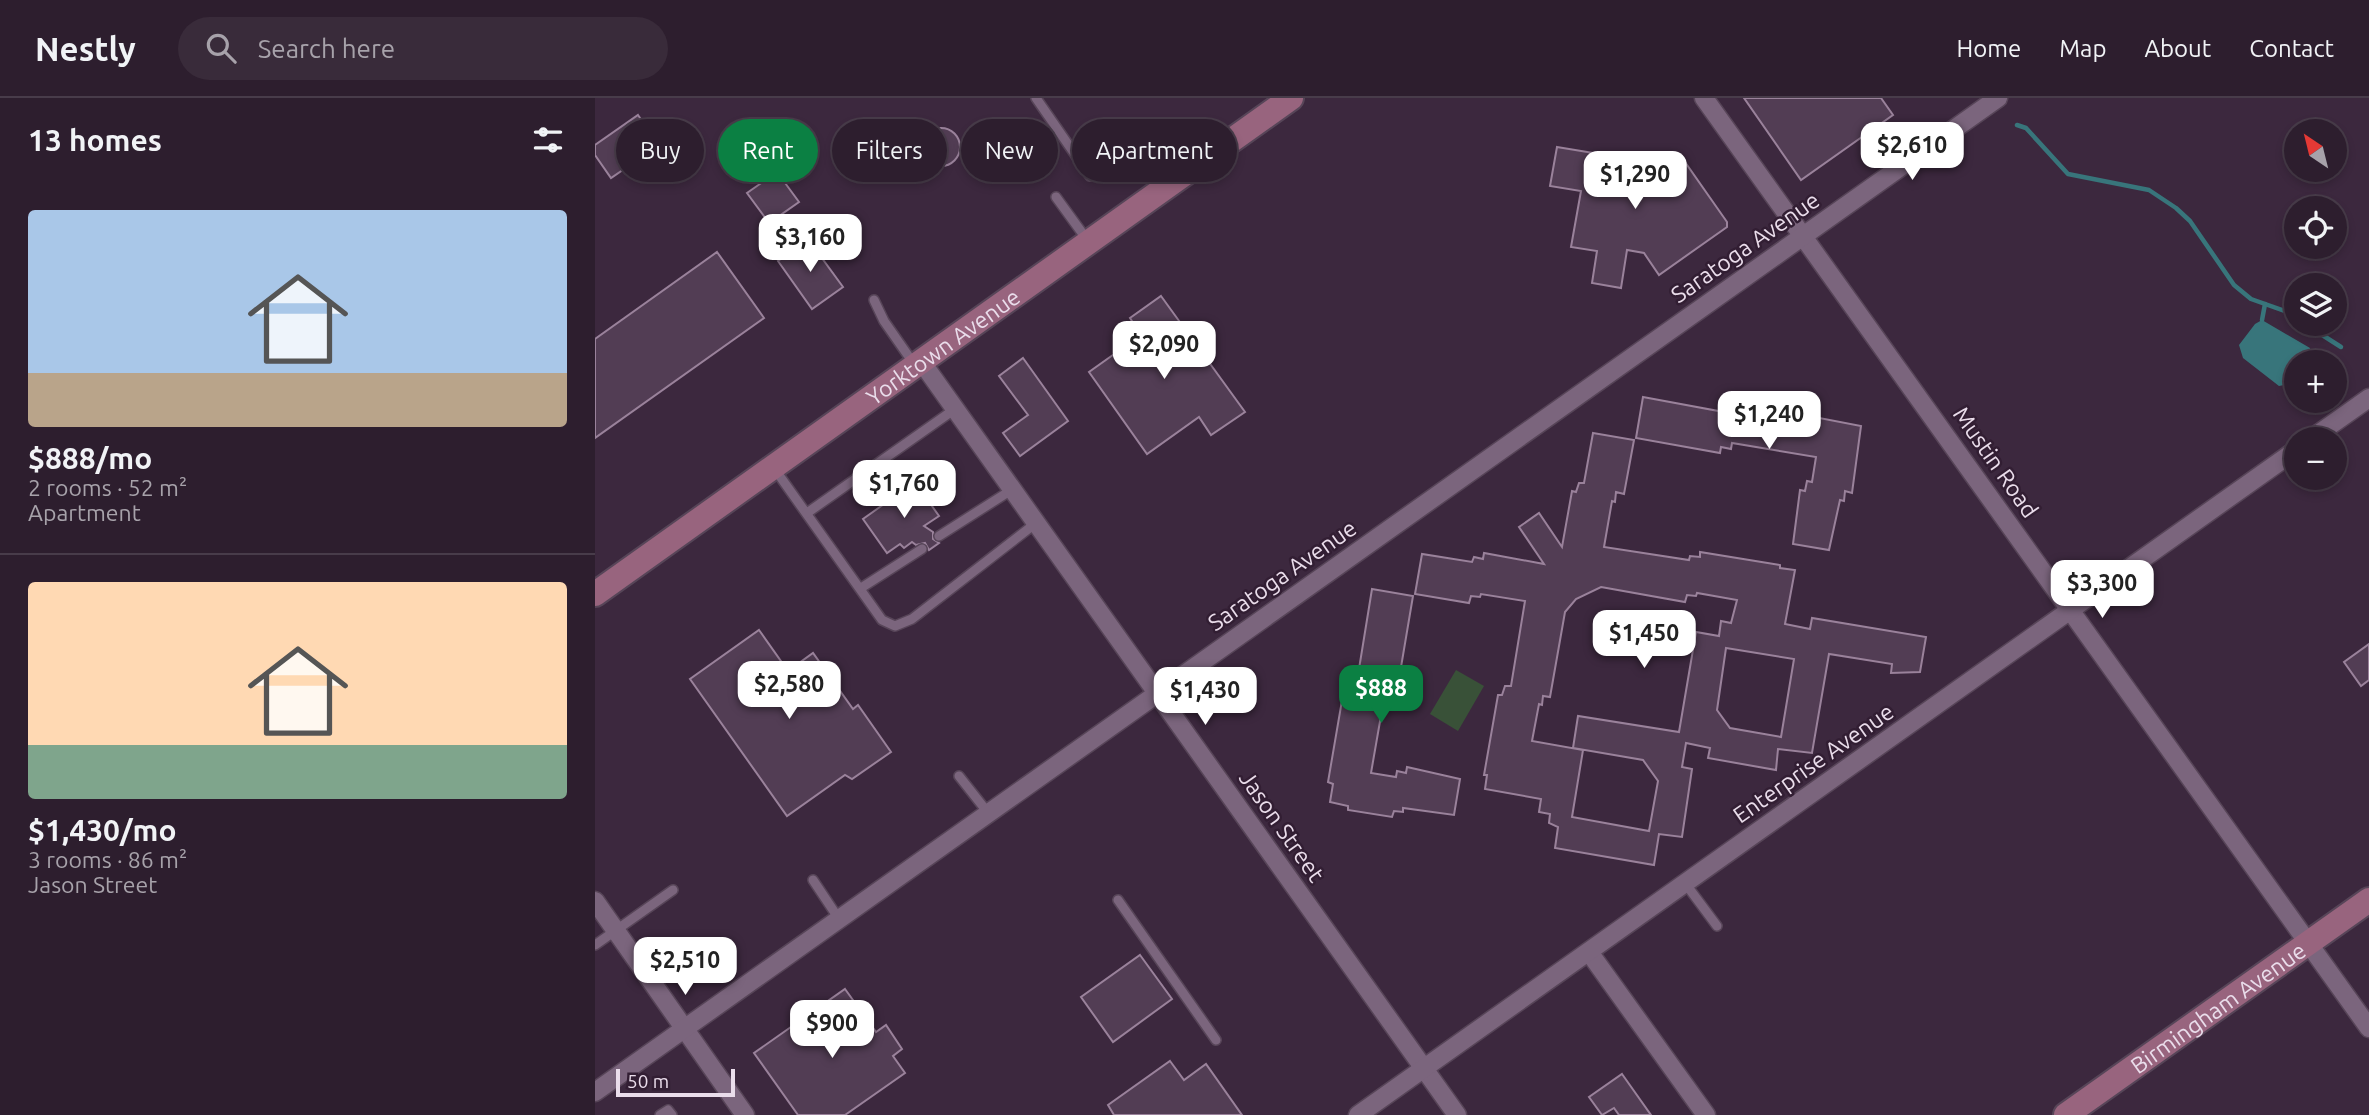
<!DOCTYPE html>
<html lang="en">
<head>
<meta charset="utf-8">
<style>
  body { margin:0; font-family:Ubuntu,sans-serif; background:#392b3a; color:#f1f3f6; height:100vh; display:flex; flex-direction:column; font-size:26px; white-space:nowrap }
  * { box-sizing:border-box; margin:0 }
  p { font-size:23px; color:#a7a2aa }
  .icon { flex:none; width:38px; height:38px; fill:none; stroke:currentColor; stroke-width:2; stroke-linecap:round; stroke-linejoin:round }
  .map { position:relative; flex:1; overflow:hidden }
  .details { display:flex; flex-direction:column; background:#2d1e2e; width:595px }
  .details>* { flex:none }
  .banner { position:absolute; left:21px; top:21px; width:665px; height:63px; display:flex; gap:14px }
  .needle { width:46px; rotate:325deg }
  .tools { position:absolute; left:1689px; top:21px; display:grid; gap:14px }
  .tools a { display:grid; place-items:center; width:63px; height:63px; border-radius:50%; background:#2d1e2e; box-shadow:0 4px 10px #0003,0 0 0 2px #483c4a; font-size:35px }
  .scale { position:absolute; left:21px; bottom:18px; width:119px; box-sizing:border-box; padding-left:7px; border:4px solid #eaddeb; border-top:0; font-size:19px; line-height:24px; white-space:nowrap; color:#eaddeb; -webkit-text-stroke:5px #321e33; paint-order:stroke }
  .price { position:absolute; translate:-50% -60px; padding:0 16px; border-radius:14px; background:#fff; color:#222; font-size:23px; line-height:46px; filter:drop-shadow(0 2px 4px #0008) }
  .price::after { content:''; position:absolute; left:50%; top:42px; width:21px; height:16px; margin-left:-10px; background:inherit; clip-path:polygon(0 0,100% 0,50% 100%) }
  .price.selected { background:#0b8043; color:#fff }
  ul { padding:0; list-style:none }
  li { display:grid; align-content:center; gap:14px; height:371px; padding:0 28px }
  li+li { border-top:2px solid #483c4a }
  li span { display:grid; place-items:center; height:217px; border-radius:7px; color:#555 }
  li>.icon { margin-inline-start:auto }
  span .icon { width:126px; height:126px; fill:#fffc; stroke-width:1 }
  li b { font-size:30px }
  h2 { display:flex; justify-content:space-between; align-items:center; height:84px; padding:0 28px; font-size:30px }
  .tag { padding:0 24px; border-radius:32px; background:#2d1e2e; box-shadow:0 4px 10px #0003,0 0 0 2px #483c4a; font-size:24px; line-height:63px }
  .tag.selected { background:#0b8043; color:#fff }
  header { display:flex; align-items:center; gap:42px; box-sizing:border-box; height:98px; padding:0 35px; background:#2d1e2e; border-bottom:2px solid #483c4a }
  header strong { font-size:33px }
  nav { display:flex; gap:38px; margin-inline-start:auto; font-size:24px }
  .search { width:490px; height:63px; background:#392b3a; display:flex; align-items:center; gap:18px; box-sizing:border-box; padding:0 24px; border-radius:38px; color:#a7a2aa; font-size:26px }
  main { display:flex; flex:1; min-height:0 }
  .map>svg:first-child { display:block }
</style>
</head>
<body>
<header>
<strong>Nestly</strong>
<div class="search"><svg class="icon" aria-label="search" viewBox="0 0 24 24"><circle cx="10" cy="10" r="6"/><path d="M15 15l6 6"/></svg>Search here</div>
<nav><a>Home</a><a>Map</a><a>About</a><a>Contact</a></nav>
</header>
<main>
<section class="details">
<h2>13 homes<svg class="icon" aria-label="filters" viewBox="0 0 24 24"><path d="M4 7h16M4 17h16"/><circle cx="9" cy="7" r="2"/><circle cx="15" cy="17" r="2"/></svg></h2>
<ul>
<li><span style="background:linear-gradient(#a9c7e8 75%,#b9a48a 0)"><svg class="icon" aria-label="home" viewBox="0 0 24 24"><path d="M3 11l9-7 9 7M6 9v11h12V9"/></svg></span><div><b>$888/mo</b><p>2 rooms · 52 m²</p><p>Apartment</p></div></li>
<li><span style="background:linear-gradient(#ffd9b3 75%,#7fa58c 0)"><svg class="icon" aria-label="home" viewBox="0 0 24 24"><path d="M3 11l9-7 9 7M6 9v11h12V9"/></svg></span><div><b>$1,430/mo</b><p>3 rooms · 86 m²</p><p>Jason Street</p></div></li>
</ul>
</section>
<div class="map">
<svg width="1774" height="1017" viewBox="0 0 1774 1017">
  <rect width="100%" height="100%" fill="#3c283e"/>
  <polygon fill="#395138" points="861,572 889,588 863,633 835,616"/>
  <polygon fill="#38757b" points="1667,222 1715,250 1716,259 1711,264 1701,264 1701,274 1689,287 1684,288 1648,260 1644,247 1660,226"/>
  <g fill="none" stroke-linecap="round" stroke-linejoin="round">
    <g stroke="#38757b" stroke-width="4.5">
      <polyline points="1422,27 1431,30 1473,76 1554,92 1581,110 1595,123 1639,187 1656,201 1701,217"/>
      <polyline points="1667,222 1670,206"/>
      <polyline points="1710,226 1746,249"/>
    </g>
  </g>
  <g fill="#523d54" stroke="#9a829b" stroke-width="2" fill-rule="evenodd">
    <polygon points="1149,0 1286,0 1298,17 1206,82"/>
    <polygon points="43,17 64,47 16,80 0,57 0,47"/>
    <circle cx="346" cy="49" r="19"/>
    <polygon points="962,49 1047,63 1046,69 1063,72 1085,57 1132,124 1132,129 1064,177 1049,155 1032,152 1026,190 997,185 1002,153 976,149 986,93 955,88"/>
    <polygon points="182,74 204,104 174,125 152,95"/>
    <polygon points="213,141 248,189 217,211 183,163"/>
    <polygon points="122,154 169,220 0,340 0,241"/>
    <polygon points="566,198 650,314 616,337 604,319 552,356 494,274 546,237 535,220"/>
    <polygon points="428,260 473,323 425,358 408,335 433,317 404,278"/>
    <polygon points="1048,299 1129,314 1130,310 1139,311 1141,304 1266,328 1257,395 1250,393 1249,403 1245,402 1234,452 1198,446 1205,392 1210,393 1212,383 1217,384 1221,359 1137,345 1136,351 1126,349 1125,355 1041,340"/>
    <path d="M998,335L1039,342L1029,396L1021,394L1020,404L1017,403L1009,449L1094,462L1095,458L1105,459V454L1185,467V470L1200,472L1190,526L1215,531L1217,520L1331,539L1325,574L1296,575L1297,566L1234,556L1217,655L1183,651L1181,672L1113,660L1115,650L1091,645L1087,669L1097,671L1087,739L1064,736L1059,767L960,750L963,729L954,725L955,716L944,714L946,701L890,691L892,677H889L903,597H907L910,588H916L930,503L886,496L885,499L876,498L874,505L820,496L827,456L877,464L879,459L888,461L889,455L949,466L924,429L944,415L967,449L977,393L981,394L984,385H989ZM1006,489L1090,504L1092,497L1101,498L1102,495L1142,502L1136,525L1126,523L1124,538L1101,534L1084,634L983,618L978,650L1048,662L1063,683L1054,733L977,719L988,652L937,643L944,606L947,607L948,598L955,599L970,514L981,501ZM1131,550L1199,561L1186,639L1135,630L1122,612Z"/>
    <polygon points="320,384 344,418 329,428 338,434 338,441 344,445 334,452 330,445 321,447 317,444 309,450 305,446 292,455 268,421"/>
    <polygon points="777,491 818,498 804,581 797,581 796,591 791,589 776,675 801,679 802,673 811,675 812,669 865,681 859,717 808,710 808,714 799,713 797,719 753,712 753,708 735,704 738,686 733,684 751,579 757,581 760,571 764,571"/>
    <polygon points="164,532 193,573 218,555 258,611 263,607 296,654 257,681 250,677 192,718 95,581"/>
    <polygon points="1774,546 1774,582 1766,588 1749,564"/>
    <polygon points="545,857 577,901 518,944 486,899"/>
    <polygon points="250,891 281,934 291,927 307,951 298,958 310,975 250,1017 203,1017 159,955"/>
    <polygon points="575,963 589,982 611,966 647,1017 519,1017 513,1007"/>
    <polygon points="1027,976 1056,1017 1024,1017 1019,1010 1007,1017 994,999"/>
  </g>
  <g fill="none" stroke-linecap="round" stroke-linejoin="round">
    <defs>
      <g id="lane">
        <polyline points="441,0 495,78"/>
        <polyline points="461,99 493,143"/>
        <polyline points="279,202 289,223 319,266"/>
        <polyline points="179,370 287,522 300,528 317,521 441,425"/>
        <polyline points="212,415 360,311"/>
        <polyline points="344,438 418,391"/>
        <polyline points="266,490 327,451"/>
        <polyline points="364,678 394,716"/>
        <polyline points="218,782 244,821"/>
        <polyline points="1090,785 1122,828"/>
        <polyline points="523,802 621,942"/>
        <polyline points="0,847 78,792"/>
        <polyline points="65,1017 73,1012 77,1017"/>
      </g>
      <g id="street">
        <polyline points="1109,0 1774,930"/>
        <polyline points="326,263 862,1017"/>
        <polyline points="1716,341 1774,300"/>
        <polyline points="0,803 150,1017"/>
        <polyline points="994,854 1111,1017"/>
        <polyline points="0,994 1403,0"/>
        <polyline points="763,1017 1701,352"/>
      </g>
      <g id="secondary">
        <path id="s1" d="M0,496L696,0"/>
        <path id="s2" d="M1471,1017L1774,802"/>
      </g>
    </defs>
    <use href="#lane" stroke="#574558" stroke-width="12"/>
    <use href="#street" stroke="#574558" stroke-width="21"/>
    <use href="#secondary" stroke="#574558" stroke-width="28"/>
    <use href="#lane" stroke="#7b657d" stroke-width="9"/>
    <use href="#street" stroke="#7b657d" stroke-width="18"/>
    <use href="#secondary" stroke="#98647e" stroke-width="24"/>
  </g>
  <g text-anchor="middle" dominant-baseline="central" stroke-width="5" stroke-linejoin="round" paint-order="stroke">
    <g font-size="23" fill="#eaddeb" stroke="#321e33">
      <text transform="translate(1150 149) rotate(-35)">Saratoga Avenue</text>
      <text stroke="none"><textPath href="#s1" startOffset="427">Yorktown Avenue</textPath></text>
      <text transform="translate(1401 364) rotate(55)">Mustin Road</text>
      <text transform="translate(687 477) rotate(-35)">Saratoga Avenue</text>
      <text transform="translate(1218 665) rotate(-35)">Enterprise Avenue</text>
      <text transform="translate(687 728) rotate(55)">Jason Street</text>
      <text stroke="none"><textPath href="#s2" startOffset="186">Birmingham Avenue</textPath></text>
    </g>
  </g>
</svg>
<div class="tools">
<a><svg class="needle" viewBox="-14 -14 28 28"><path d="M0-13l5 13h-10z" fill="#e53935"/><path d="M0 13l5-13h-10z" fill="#a7a2aa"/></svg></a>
<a><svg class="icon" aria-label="locate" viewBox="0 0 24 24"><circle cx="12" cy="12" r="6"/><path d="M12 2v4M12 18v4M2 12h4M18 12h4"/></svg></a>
<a><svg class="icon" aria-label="layers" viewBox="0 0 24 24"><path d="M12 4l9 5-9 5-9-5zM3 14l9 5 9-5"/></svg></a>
<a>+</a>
<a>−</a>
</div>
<div class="scale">50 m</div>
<b class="price" style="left:1317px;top:84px">$2,610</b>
<b class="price" style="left:1040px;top:113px">$1,290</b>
<b class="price" style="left:215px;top:176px">$3,160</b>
<b class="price" style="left:569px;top:283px">$2,090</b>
<b class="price" style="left:1174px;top:353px">$1,240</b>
<b class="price" style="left:309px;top:422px">$1,760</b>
<b class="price" style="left:1507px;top:522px">$3,300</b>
<b class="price" style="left:1049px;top:572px">$1,450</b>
<b class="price" style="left:194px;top:623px">$2,580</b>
<b class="price selected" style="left:786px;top:627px">$888</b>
<b class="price" style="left:610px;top:629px">$1,430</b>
<b class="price" style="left:90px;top:899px">$2,510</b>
<b class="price" style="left:237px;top:962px">$900</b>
<div class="banner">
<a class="tag">Buy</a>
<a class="tag selected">Rent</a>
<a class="tag">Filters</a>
<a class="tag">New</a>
<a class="tag">Apartment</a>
</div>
</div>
</main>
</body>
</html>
